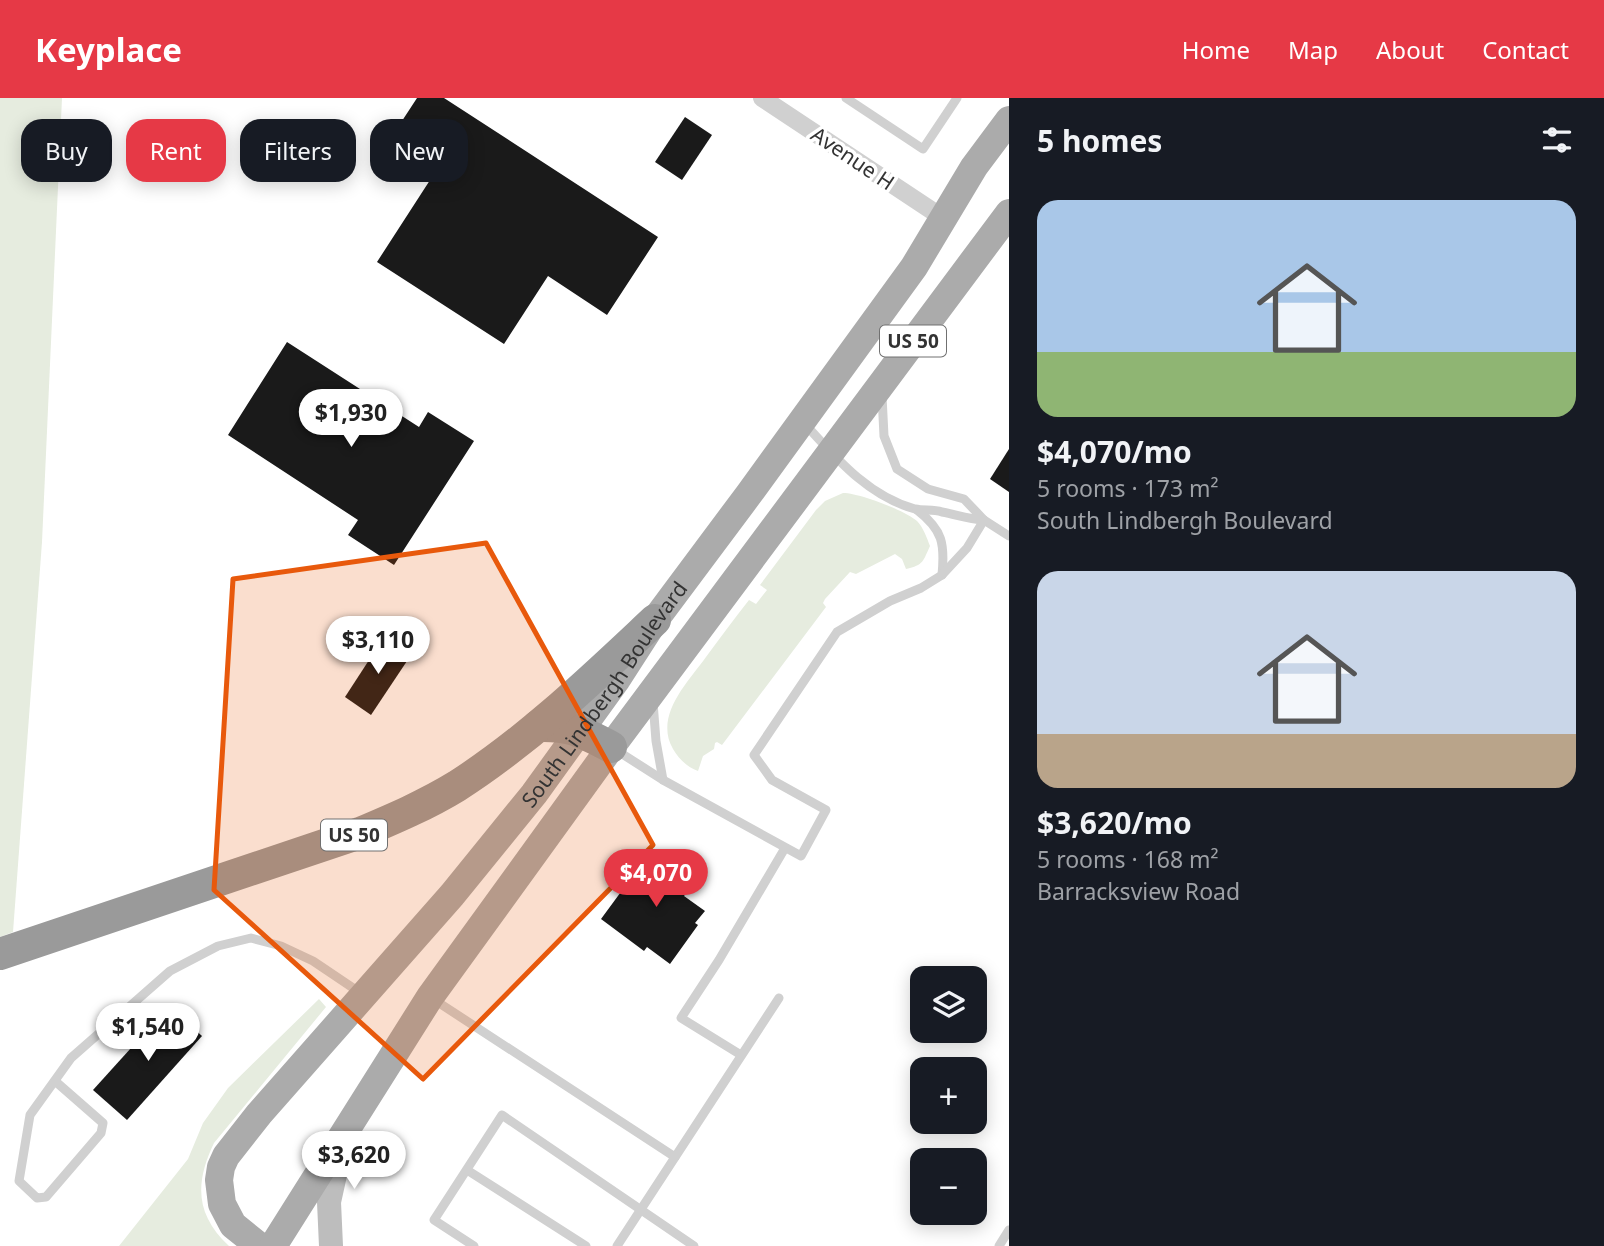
<!DOCTYPE html>
<html lang="en">
<head>
<meta charset="utf-8">
<style>
  body { margin:0; font-family:"Noto Sans",sans-serif; background:#20242c; color:#f1f3f6; height:100vh; display:flex; flex-direction:column; font-size:26px; white-space:nowrap }
  * { box-sizing:border-box; margin:0 }
  p { font-size:23px; color:#9ea1a6 }
  .icon { flex:none; width:38px; height:38px; fill:none; stroke:currentColor; stroke-width:2; stroke-linecap:round; stroke-linejoin:round }
  .map { position:relative; flex:1; overflow:hidden }
  .sheet { display:flex; flex-direction:column; background:#171b24; width:595px }
  .sheet>* { flex:none }
  .banner { position:absolute; left:21px; top:21px; width:665px; height:63px; display:flex; gap:14px }
  .tools { position:absolute; left:910px; top:868px; display:grid; gap:14px }
  .tools a { display:grid; place-items:center; width:77px; height:77px; border-radius:14px; background:#171b24; box-shadow:0 4px 18px #0003; font-size:35px }
  .price { position:absolute; translate:-50% -60px; padding:0 16px; border-radius:24px; background:#fff; color:#222; font-size:23px; line-height:46px; filter:drop-shadow(0 2px 4px #0008) }
  .price::after { content:''; position:absolute; left:50%; top:42px; width:21px; height:16px; margin-left:-10px; background:inherit; clip-path:polygon(0 0,100% 0,50% 100%) }
  .price.on { background:#e63946; color:#fff }
  ul { padding:0; list-style:none }
  li { display:grid; align-content:center; gap:14px; height:371px; padding:0 28px }
  li span { display:grid; place-items:center; height:217px; border-radius:21px; color:#555 }
  li>.icon { margin-inline-start:auto }
  span .icon { width:126px; height:126px; fill:#fffc; stroke-width:1 }
  li b { font-size:30px }
  h2 { display:flex; justify-content:space-between; align-items:center; height:84px; padding:0 28px; font-size:30px }
  .tag { padding:0 24px; border-radius:21px; background:#171b24; box-shadow:0 4px 18px #0003; font-size:24px; line-height:63px }
  .tag.on { background:#e63946; color:#fff }
  header { display:flex; align-items:center; gap:42px; box-sizing:border-box; height:98px; padding:0 35px; background:#e63946; color:#fff }
  header strong { font-size:33px }
  nav { display:flex; gap:38px; margin-inline-start:auto; font-size:24px }
  main { display:flex; flex:1; min-height:0 }
  .map>svg:first-child { display:block }
</style>
</head>
<body>
<header>
<strong>Keyplace</strong>
<nav><a>Home</a><a>Map</a><a>About</a><a>Contact</a></nav>
</header>
<main>
<div class="map">
<svg width="1009" height="1148" viewBox="0 0 1009 1148">
  <rect width="100%" height="100%" fill="#fff"/>
  <g fill="#e6ecdf">
    <polygon points="0,0 62,0 42,444 13,834 0,839"/>
    <path d="M843,395C859,395 904,412 917,423C923,429 927,440 930,448C923,463 924,467 906,471L902,461L895,456L856,476L850,474L825,501L823,505L826,509L722,647L717,644L715,645L714,651L703,658L698,673C687,669 679,661 673,651C654,618 687,585 706,559C720,540 734,521 749,502L756,506L767,492L760,487L816,412L825,403Z"/>
    <path d="M319,901L326,909L214,1045C195,1085 195,1116 229,1148H119L188,1061L203,1025L228,990Z"/>
  </g>
  <g fill="#1a1a1a">
    <polygon points="417,0 444,0 658,139 607,217 548,178 504,246 377,164 432,79 385,49"/>
    <polygon points="685,19 712,37 682,82 655,64"/>
    <polygon points="287,244 419,329 428,314 474,343 394,467 348,437 358,422 228,337"/>
    <polygon points="1009,351 1009,394 990,381"/>
    <polygon points="384,539 411,557 371,617 345,599"/>
    <polygon points="651,753 678,774 681,769 694,779 690,784 693,786 684,798 705,813 695,825 698,827 670,866 647,849 644,853 601,821"/>
    <polygon points="169,908 202,938 127,1022 93,992"/>
  </g>
  <g fill="none" stroke-linecap="round" stroke-linejoin="round">
    <g stroke="#d0d0d0" stroke-width="9">
      <polyline points="846,0 923,51 957,0"/>
      <polyline points="882,298 884,338 897,371 928,391 964,401 984,422 1009,438"/>
      <path d="M805,326C836,360 868,398 915,411C924,413 933,411 942,414C958,417 967,421 984,422"/>
      <path d="M917,412C943,432 945,446 942,477"/>
      <polyline points="653,604 656,643 663,682"/>
      <polyline points="616,652 663,682 801,758 826,712 772,682 754,657 837,534 890,503 921,490 942,477 967,450 984,422"/>
      <polyline points="433,901 675,1059"/>
      <polyline points="741,957 681,920 719,862 785,750"/>
      <polyline points="55,983 103,1025 101,1035 46,1099 37,1100 19,1083 30,1017 71,960 170,873 218,848 251,840 281,848 313,863 362,896"/>
      <polyline points="467,1072 586,1148"/>
      <polyline points="474,1148 434,1122 502,1017 694,1148"/>
      <polyline points="617,1148 779,900"/>
      <polyline points="999,1148 1009,1132"/>
    </g>
    <polyline stroke="#d0d0d0" stroke-width="18" points="762,0 943,120"/>
    <polyline stroke="#bdbdbd" stroke-width="24" points="331,1148 329,1104 342,1045"/>
    <g stroke="#ababab" stroke-width="28">
      <path id="s1" d="M259,1148L233,1127L222,1106L219,1082L221,1069L226,1058L259,1016L452,797L534,696L617,581L655,522L749,396L914,169L974,69L1009,22"/>
      <polyline points="273,1148 430,899 611,649 1009,115"/>
    </g>
    <g stroke="#9a9a9a" stroke-width="32">
      <path d="M538,628C572,627 582,634 611,649"/>
      <path d="M0,856L360,735C393,721 426,707 457,688C530,641 592,581 655,522"/>
    </g>
  </g>
  <path fill="#e8590c" fill-opacity="0.2" stroke="#e8590c" stroke-width="5" stroke-linejoin="round" d="M486,445L653,747L423,981L214,792L233,481Z"/>
  <g text-anchor="middle" dominant-baseline="central" stroke-width="7" stroke-linejoin="round" paint-order="stroke">
    <g fill="#fff" stroke="#707070" stroke-width="2">
      <rect x="880" y="227.5" width="66" height="31" rx="5"/>
      <rect x="321" y="721.5" width="66" height="31" rx="5"/>
    </g>
    <g font-size="19" font-weight="bold" fill="#333">
      <text x="913" y="243">US 50</text>
      <text x="354" y="737">US 50</text>
    </g>
    <g font-size="21" fill="#333" stroke="#fff">
      <text transform="translate(853 60) rotate(34)">Avenue H</text>
      <text stroke="none"><textPath href="#s1" startOffset="704">South Lindbergh Boulevard</textPath></text>
    </g>
  </g>
</svg>
<div class="tools">
<a><svg class="icon" aria-label="layers" viewBox="0 0 24 24"><path d="M12 4l9 5-9 5-9-5zM3 14l9 5 9-5"/></svg></a>
<a>+</a>
<a>−</a>
</div>
<b class="price" style="left:351px;top:351px">$1,930</b>
<b class="price" style="left:378px;top:578px">$3,110</b>
<b class="price on" style="left:656px;top:811px">$4,070</b>
<b class="price" style="left:148px;top:965px">$1,540</b>
<b class="price" style="left:354px;top:1093px">$3,620</b>
<div class="banner">
<a class="tag">Buy</a>
<a class="tag on">Rent</a>
<a class="tag">Filters</a>
<a class="tag">New</a>
</div>
</div>
<section class="sheet">
<h2>5 homes<svg class="icon" aria-label="filters" viewBox="0 0 24 24"><path d="M4 7h16M4 17h16"/><circle cx="9" cy="7" r="2"/><circle cx="15" cy="17" r="2"/></svg></h2>
<ul>
<li><span style="background:linear-gradient(#a9c7e8 70%,#8fb573 0)"><svg class="icon" aria-label="home" viewBox="0 0 24 24"><path d="M3 11l9-7 9 7M6 9v11h12V9"/></svg></span><div><b>$4,070/mo</b><p>5 rooms · 173 m²</p><p>South Lindbergh Boulevard</p></div></li>
<li><span style="background:linear-gradient(#c9d6e8 75%,#b9a48a 0)"><svg class="icon" aria-label="home" viewBox="0 0 24 24"><path d="M3 11l9-7 9 7M6 9v11h12V9"/></svg></span><div><b>$3,620/mo</b><p>5 rooms · 168 m²</p><p>Barracksview Road</p></div></li>
</ul>
</section>
</main>
</body>
</html>
